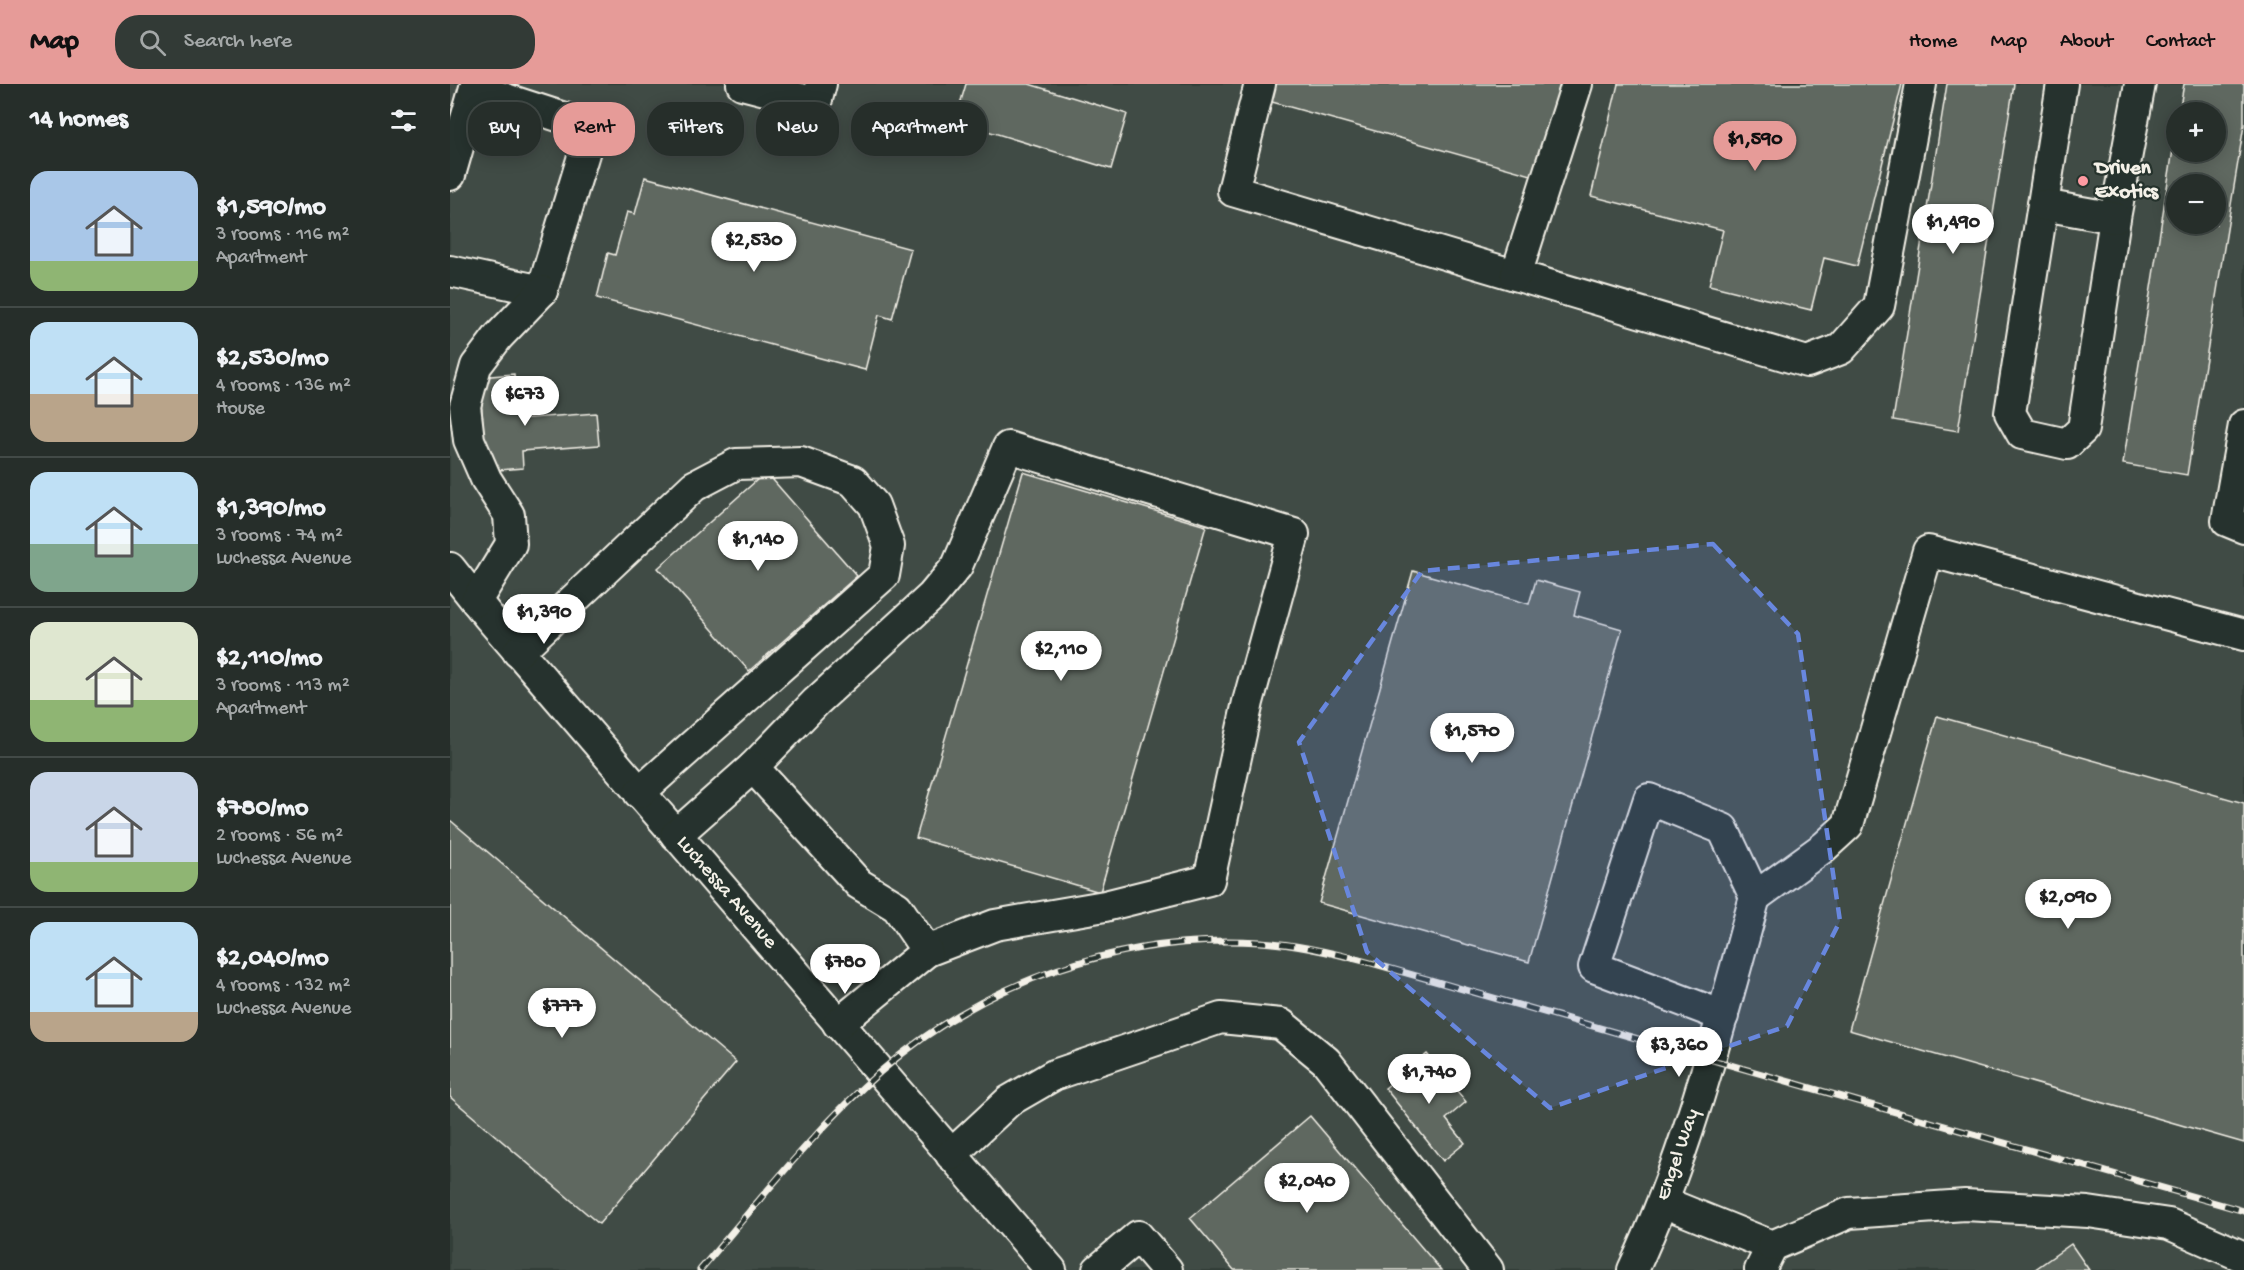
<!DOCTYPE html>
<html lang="en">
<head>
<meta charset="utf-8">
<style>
  body { margin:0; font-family:"Gochi Hand",sans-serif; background:#323a36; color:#f1f3f6; height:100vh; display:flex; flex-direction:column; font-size:22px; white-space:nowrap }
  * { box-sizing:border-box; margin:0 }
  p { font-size:20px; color:#a4a8a8 }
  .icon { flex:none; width:33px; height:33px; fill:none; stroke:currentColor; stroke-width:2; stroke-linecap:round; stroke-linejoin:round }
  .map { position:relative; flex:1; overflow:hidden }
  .panel { display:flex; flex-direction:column; background:#262e2a; width:450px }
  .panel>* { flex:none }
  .guide { position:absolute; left:18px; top:18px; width:570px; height:54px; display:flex; gap:12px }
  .fabs { position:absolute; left:1716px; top:18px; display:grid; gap:12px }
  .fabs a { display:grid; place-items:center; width:60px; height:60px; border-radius:50%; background:#262e2a; box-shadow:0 3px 15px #0003,0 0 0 2px #424a47; font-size:30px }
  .price { position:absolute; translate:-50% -51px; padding:0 14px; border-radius:21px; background:#fff; color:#222; font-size:20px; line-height:39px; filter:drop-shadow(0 2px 3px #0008) }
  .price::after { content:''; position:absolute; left:50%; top:36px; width:18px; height:14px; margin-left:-9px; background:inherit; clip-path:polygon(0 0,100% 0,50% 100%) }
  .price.active { background:#e69b98; color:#111 }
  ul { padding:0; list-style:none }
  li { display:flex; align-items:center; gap:18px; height:150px; padding:0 30px }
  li+li { border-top:2px solid #424a47 }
  li span { display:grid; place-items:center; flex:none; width:168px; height:120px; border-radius:18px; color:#555 }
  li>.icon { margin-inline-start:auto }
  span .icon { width:72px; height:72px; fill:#fffc; stroke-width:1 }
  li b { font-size:26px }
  h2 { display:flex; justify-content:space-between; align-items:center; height:72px; padding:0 30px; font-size:26px }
  .pill { padding:0 21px; border-radius:24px; background:#262e2a; box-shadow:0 3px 15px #0003,0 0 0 2px #424a47; font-size:21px; line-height:54px }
  .pill.active { background:#e69b98; color:#111 }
  header { display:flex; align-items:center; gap:36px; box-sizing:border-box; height:84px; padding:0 30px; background:#e69b98; color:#111 }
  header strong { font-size:28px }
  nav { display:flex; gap:33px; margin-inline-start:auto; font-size:21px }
  .search { width:420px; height:54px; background:#323a36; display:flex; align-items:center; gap:15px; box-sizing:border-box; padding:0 21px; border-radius:24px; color:#a4a8a8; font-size:22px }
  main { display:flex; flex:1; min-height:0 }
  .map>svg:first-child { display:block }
</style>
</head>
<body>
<header>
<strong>Map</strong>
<div class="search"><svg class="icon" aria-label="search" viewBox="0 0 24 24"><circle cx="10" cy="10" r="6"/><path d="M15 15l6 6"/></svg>Search here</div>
<nav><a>Home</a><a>Map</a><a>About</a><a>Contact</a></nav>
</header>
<main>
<section class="panel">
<h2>14 homes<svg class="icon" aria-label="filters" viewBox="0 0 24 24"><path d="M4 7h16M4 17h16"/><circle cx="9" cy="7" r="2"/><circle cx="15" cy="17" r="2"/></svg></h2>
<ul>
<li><span style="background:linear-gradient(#a9c7e8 75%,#8fb573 0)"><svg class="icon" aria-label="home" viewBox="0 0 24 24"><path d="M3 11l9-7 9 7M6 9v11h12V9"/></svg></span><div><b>$1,590/mo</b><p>3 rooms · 116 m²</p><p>Apartment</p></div></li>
<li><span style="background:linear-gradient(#bfe0f5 60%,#b9a48a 0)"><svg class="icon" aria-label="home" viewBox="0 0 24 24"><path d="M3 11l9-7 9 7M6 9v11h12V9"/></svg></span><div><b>$2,530/mo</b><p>4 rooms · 136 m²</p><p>House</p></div></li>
<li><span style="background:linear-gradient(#bfe0f5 60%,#7fa58c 0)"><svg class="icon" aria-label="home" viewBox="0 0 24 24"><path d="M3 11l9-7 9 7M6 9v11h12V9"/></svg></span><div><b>$1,390/mo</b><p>3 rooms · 74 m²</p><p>Luchessa Avenue</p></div></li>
<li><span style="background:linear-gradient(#dfe7d0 65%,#8fb573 0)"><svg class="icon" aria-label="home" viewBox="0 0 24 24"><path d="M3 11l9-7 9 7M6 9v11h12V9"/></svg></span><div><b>$2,110/mo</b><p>3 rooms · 113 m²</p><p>Apartment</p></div></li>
<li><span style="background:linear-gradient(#c9d6e8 75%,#8fb573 0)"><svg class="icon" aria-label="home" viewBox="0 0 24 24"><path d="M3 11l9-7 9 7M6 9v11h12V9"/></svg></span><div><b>$780/mo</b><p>2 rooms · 56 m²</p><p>Luchessa Avenue</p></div></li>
<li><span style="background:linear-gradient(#bfe0f5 75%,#b9a48a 0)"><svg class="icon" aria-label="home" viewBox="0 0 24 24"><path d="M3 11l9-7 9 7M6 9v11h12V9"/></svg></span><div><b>$2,040/mo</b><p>4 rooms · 132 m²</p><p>Luchessa Avenue</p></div></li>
</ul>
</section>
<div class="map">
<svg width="1794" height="1186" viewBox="0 0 1794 1186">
  <rect width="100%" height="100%" fill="#323e38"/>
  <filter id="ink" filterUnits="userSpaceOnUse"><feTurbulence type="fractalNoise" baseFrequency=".0167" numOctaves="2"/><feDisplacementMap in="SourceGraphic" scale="12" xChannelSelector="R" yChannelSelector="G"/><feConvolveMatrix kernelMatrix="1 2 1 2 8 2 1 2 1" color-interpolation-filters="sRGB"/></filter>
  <g filter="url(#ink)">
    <path fill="#404b44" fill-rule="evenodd" d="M0,0H1794V1186H0ZM1726,28H1766V68H1726ZM1726,100H1766V140H1726Z"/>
    <g fill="#5f6861" stroke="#f4f1e8" stroke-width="1.5" fill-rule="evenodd">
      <polygon points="516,0 579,0 677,30 661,85 505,37"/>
      <polygon points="820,0 1114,0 1088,93 815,16"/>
      <polygon points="1168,0 1452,0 1407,182 1374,174 1361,226 1259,201 1273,146 1141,112"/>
      <polygon points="1497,0 1564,0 1508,347 1443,336"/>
      <path d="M1734,0H1794V41L1737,391L1673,380L1726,47V68H1766V28H1729ZM1726,100H1766V140H1726Z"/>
      <polygon points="195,93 461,165 442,235 429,231 415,286 147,214 158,169 165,171 177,128 185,130"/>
      <polygon points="64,290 68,335 146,329 149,361 72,367 73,384 37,387 29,293"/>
      <polygon points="316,388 407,492 299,587 208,484"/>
      <polygon points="573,388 756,442 650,808 466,754"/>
      <polygon points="963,487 1079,520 1086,496 1130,508 1124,531 1172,545 1079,878 869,819"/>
      <polygon points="1487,632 1794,719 1794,1059 1399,946"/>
      <polygon points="0,736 286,978 149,1140 0,1013"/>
      <polygon points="977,970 1016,1018 996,1035 1015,1059 993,1077 935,1004"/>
      <polygon points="860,1032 991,1186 784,1186 740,1134"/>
      <polygon points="1621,1160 1639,1186 1584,1186"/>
    </g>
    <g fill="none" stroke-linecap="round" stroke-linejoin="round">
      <defs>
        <g id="minor">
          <polyline points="292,0 366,19 371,0"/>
          <polyline points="810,0 783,107 1357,278 1391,265 1429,222 1471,0"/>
          <polyline points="1612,0 1560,329 1572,350 1617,360 1633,345 1665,134 1690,0"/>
          <polyline points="0,91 26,0"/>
          <polyline points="1593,121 1665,134"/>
          <polyline points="0,187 92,207 142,43 25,5"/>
          <polyline points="1066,191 1127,0"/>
          <polyline points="1794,341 1777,437 1794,444"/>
          <polyline points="0,484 38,532 601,1186"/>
          <polyline points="26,517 61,460 59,431 36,395 19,356 15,322 26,282 48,253 92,207"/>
          <polyline points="68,568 244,402 286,380 351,378 403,397 424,421 439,462 434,491 189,709"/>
          <polyline points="303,683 366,618 482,512 507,482 558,363 844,450 798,618 759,796 655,822 545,841 477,867"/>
          <polyline points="226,751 303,683 409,800 447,823 477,867 388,940"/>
          <polyline points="1305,813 1374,763 1398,741 1478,467 1794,551"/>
          <polyline points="1273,932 1144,883 1199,715 1273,745 1305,813"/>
          <polyline points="501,1071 559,1017 604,991 771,934 831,940 876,977 1038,1186"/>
          <polyline points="1213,1118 1322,1162 1310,1186"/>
          <polyline points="1322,1162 1399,1129 1515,1121 1638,1128 1719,1140 1794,1173"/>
          <polyline points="648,1186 688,1152 717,1186"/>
          <path d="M1183,1186C1239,1067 1270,940 1305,813"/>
        </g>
      </defs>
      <use href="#minor" stroke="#f4f1e8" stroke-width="34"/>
      <use href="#minor" stroke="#26332d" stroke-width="30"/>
      <defs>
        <path id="rail" d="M250,1186C308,1119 363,1047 430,988C534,897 672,849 810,858C848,860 885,869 921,879L1794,1127"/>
      </defs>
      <use href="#rail" stroke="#f4f1e8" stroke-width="7"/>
      <use href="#rail" stroke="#26332d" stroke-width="4.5" stroke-dasharray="14" stroke-linecap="butt"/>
    </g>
  </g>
  <path fill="#6887de" fill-opacity="0.2" stroke="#6887de" stroke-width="4.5" stroke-dasharray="12 8" stroke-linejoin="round" d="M1263,460L1348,550L1390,837L1337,942L1100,1024L917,868L849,658L972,487Z"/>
  <circle fill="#ff9aa2" stroke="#26332d" stroke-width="2" cx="1633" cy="97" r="6"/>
  <g text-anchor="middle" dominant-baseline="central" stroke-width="4.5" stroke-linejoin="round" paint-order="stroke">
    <g font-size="21" font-weight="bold" fill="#f4f1e8" stroke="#26332d" text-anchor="start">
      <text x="1645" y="85">Driven<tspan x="1645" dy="24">Exotics</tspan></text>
    </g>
    <g font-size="21" fill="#f4f1e8" stroke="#26332d">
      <text transform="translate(276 809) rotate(49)">Luchessa Avenue</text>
      <text transform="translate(1229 1071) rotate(-71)">Engel Way</text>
    </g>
  </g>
</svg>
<div class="fabs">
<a>+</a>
<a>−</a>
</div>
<b class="price active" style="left:1305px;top:88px">$1,590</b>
<b class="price" style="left:1503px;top:171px">$1,490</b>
<b class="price" style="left:304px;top:189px">$2,530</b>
<b class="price" style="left:75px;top:343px">$673</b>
<b class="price" style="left:308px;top:488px">$1,140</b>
<b class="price" style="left:94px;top:561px">$1,390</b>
<b class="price" style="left:611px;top:598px">$2,110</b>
<b class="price" style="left:1022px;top:680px">$1,570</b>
<b class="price" style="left:1618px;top:846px">$2,090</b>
<b class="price" style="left:395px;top:911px">$780</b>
<b class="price" style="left:112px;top:955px">$777</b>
<b class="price" style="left:1229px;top:994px">$3,360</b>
<b class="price" style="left:979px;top:1021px">$1,740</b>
<b class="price" style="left:857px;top:1130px">$2,040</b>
<div class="guide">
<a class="pill">Buy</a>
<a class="pill active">Rent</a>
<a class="pill">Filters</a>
<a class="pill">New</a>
<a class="pill">Apartment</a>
</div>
</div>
</main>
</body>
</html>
